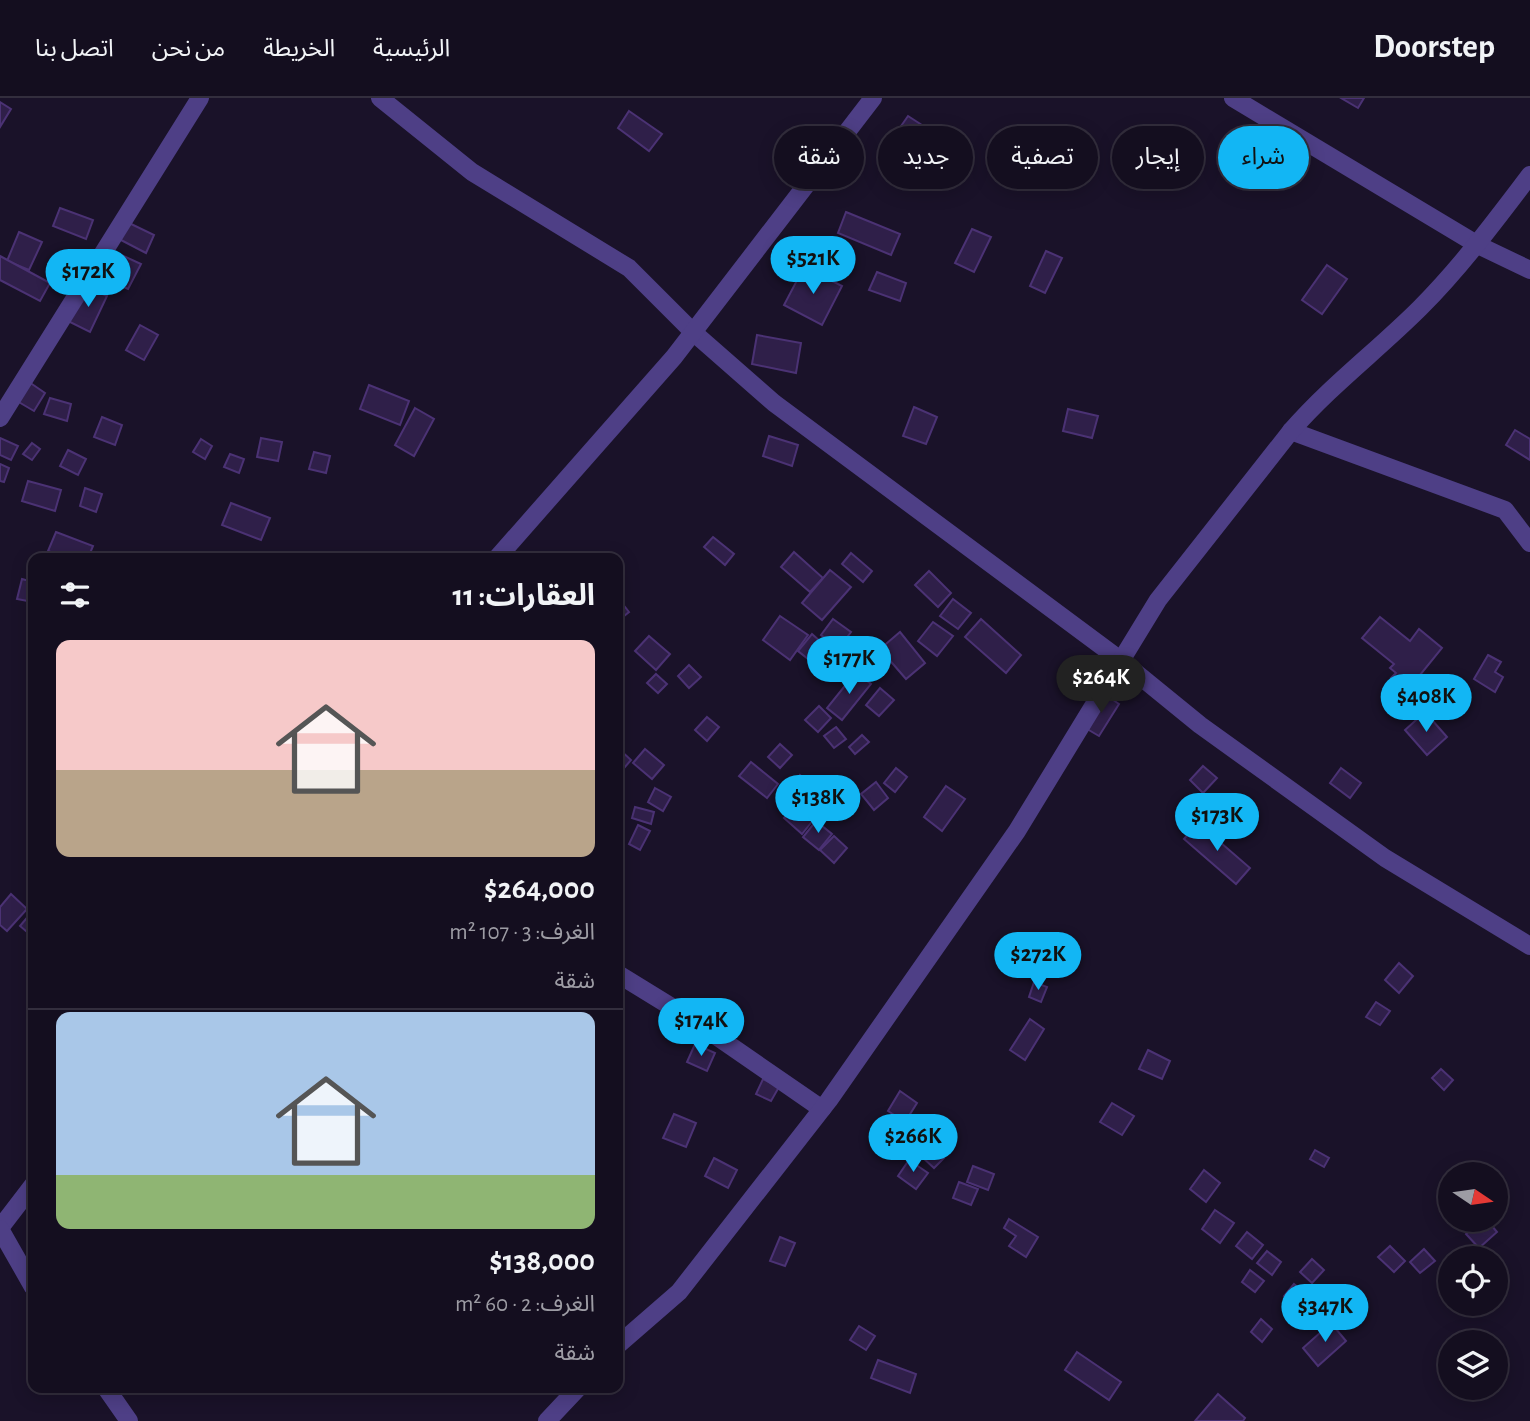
<!DOCTYPE html>
<html lang="ar">
<head>
<meta charset="utf-8">
<style>
  body { margin:0; font-family:"Alegreya Sans","Noto Sans Arabic",sans-serif; background:#1d1728; color:#f1f3f6; direction:rtl; height:100vh; display:flex; flex-direction:column; font-size:26px; white-space:nowrap }
  * { box-sizing:border-box; margin:0 }
  p { font-size:23px; color:#9d9ca4 }
  .icon { flex:none; width:38px; height:38px; fill:none; stroke:currentColor; stroke-width:2; stroke-linecap:round; stroke-linejoin:round }
  .map { position:relative; flex:1; overflow:hidden; direction:ltr }
  .sheet { position:absolute; left:28px; top:455px; width:595px; height:840px; display:flex; flex-direction:column; background:#140e1f; border-radius:14px; box-shadow:0 4px 18px #0003,0 0 0 2px #332e3d; direction:rtl }
  .sheet>* { flex:none }
  .top-card { position:absolute; left:644px; top:28px; width:665px; height:63px; direction:rtl; display:flex; gap:14px }
  .needle { width:46px; rotate:103deg }
  .tools { position:absolute; left:1438px; top:1064px; display:grid; gap:14px }
  .tools a { display:grid; place-items:center; width:70px; height:70px; border-radius:50%; background:#140e1f; box-shadow:0 4px 18px #0003,0 0 0 2px #332e3d; font-size:35px }
  .price { position:absolute; translate:-50% -60px; padding:0 16px; border-radius:24px; background:#12b6f4; color:#111; font-size:23px; line-height:46px; filter:drop-shadow(0 2px 4px #0008) }
  .price::after { content:''; position:absolute; left:50%; top:42px; width:21px; height:16px; margin-left:-10px; background:inherit; clip-path:polygon(0 0,100% 0,50% 100%) }
  .price.selected { background:#222; color:#fff }
  ul { padding:0; list-style:none }
  li { display:grid; align-content:center; gap:14px; height:371px; padding:0 28px }
  li+li { border-top:2px solid #332e3d }
  li span { display:grid; place-items:center; height:217px; border-radius:14px; color:#555 }
  li>.icon { margin-inline-start:auto }
  span .icon { width:126px; height:126px; fill:#fffc; stroke-width:1 }
  li b { font-size:30px }
  h2 { display:flex; justify-content:space-between; align-items:center; height:84px; padding:0 28px; font-size:30px }
  .chip { padding:0 24px; border-radius:32px; background:#140e1f; box-shadow:0 4px 18px #0003,0 0 0 2px #332e3d; font-size:24px; line-height:63px }
  .chip.selected { background:#12b6f4; color:#111 }
  header { display:flex; align-items:center; gap:42px; box-sizing:border-box; height:98px; padding:0 35px; background:#140e1f; border-bottom:2px solid #332e3d }
  header strong { font-size:33px }
  nav { display:flex; gap:38px; margin-inline-start:auto; font-size:24px }
  .map>svg:first-child { display:block }
</style>
</head>
<body>
<header>
<strong>Doorstep</strong>
<nav><a>الرئيسية</a><a>الخريطة</a><a>من نحن</a><a>اتصل بنا</a></nav>
</header>
<div class="map">
<svg width="1530" height="1323" viewBox="0 0 1530 1323">
  <rect width="100%" height="100%" fill="#1a1229"/>
  <g fill="#2f1f49" stroke="#4b3274" stroke-width="2">
    <polygon points="1341,0 1364,0 1358,10"/>
    <polygon points="0,4 11,11 0,29"/>
    <polygon points="629,13 662,36 649,53 618,30"/>
    <polygon points="908,18 925,29 906,58 888,47"/>
    <polygon points="60,110 93,122 86,141 53,128"/>
    <polygon points="846,114 900,136 891,157 838,135"/>
    <polygon points="127,124 154,137 146,155 119,141"/>
    <polygon points="972,131 991,139 974,174 955,165"/>
    <polygon points="19,134 42,144 29,172 7,163"/>
    <polygon points="1046,153 1062,160 1045,195 1030,188"/>
    <polygon points="117,155 141,166 128,191 104,180"/>
    <polygon points="0,158 50,185 40,203 0,182"/>
    <polygon points="1327,167 1347,181 1322,216 1302,202"/>
    <polygon points="804,169 842,188 822,227 784,207"/>
    <polygon points="877,174 906,185 900,203 869,192"/>
    <polygon points="85,188 107,198 90,234 68,223"/>
    <polygon points="140,227 158,237 144,262 126,252"/>
    <polygon points="757,237 801,245 796,275 752,266"/>
    <polygon points="29,284 45,295 34,313 17,303"/>
    <polygon points="369,287 409,303 400,327 360,311"/>
    <polygon points="50,300 71,306 67,323 44,316"/>
    <polygon points="914,309 937,319 926,346 903,338"/>
    <polygon points="415,310 434,321 414,358 395,347"/>
    <polygon points="1068,311 1098,318 1092,340 1063,333"/>
    <polygon points="102,319 122,327 115,347 94,339"/>
    <polygon points="1515,332 1530,341 1530,362 1506,347"/>
    <polygon points="769,338 798,347 792,368 763,358"/>
    <polygon points="0,340 18,348 11,362 0,357"/>
    <polygon points="261,340 282,344 278,363 257,359"/>
    <polygon points="201,341 212,348 205,361 193,354"/>
    <polygon points="32,345 40,351 32,362 23,356"/>
    <polygon points="68,352 86,361 78,377 60,368"/>
    <polygon points="314,354 330,358 326,375 309,371"/>
    <polygon points="230,356 244,361 239,375 224,369"/>
    <polygon points="0,366 9,370 4,384 0,383"/>
    <polygon points="28,383 61,392 55,413 22,403"/>
    <polygon points="85,390 102,396 96,414 80,408"/>
    <polygon points="231,405 270,420 261,442 222,427"/>
    <polygon points="56,434 93,448 88,460 67,460 48,453"/>
    <polygon points="713,439 734,456 725,467 704,449"/>
    <polygon points="794,454 823,480 810,494 781,469"/>
    <polygon points="851,455 872,473 863,484 842,466"/>
    <polygon points="830,472 851,489 822,522 802,505"/>
    <polygon points="929,473 951,495 938,509 915,487"/>
    <polygon points="22,481 33,484 33,504 17,501"/>
    <polygon points="618,500 629,514 618,523"/>
    <polygon points="953,501 971,515 958,531 940,518"/>
    <polygon points="780,518 808,537 790,562 763,542"/>
    <polygon points="1380,519 1410,543 1419,531 1442,550 1407,593 1391,580 1396,575 1390,570 1394,566 1362,540"/>
    <polygon points="833,521 851,534 839,550 821,537"/>
    <polygon points="981,521 1021,557 1006,575 965,539"/>
    <polygon points="933,524 953,538 937,558 918,543"/>
    <polygon points="900,534 925,565 906,581 880,551"/>
    <polygon points="812,536 830,552 817,568 798,553"/>
    <polygon points="649,538 670,556 656,572 635,553"/>
    <polygon points="1488,557 1501,564 1495,574 1503,579 1495,594 1474,581"/>
    <polygon points="689,567 701,579 689,590 678,578"/>
    <polygon points="856,574 871,586 842,622 827,610"/>
    <polygon points="656,576 667,586 658,595 647,585"/>
    <polygon points="880,590 894,602 879,618 866,607"/>
    <polygon points="1398,592 1416,607 1406,620 1387,606"/>
    <polygon points="1103,595 1119,606 1099,638 1082,628"/>
    <circle cx="1447" cy="607" r="12"/>
    <polygon points="819,608 831,620 818,634 805,622"/>
    <polygon points="1425,614 1447,639 1427,657 1405,632"/>
    <polygon points="707,619 719,629 707,643 695,632"/>
    <polygon points="836,629 846,641 834,650 824,638"/>
    <polygon points="862,637 869,644 855,656 849,649"/>
    <polygon points="780,646 792,657 780,670 768,659"/>
    <polygon points="618,650 631,662 618,677"/>
    <polygon points="645,651 664,667 652,681 633,665"/>
    <polygon points="751,664 778,686 767,700 739,678"/>
    <polygon points="1203,668 1217,680 1203,695 1190,682"/>
    <polygon points="896,670 907,679 895,694 884,685"/>
    <polygon points="1341,670 1361,685 1350,700 1330,685"/>
    <polygon points="800,677 831,700 825,709 793,686"/>
    <polygon points="876,684 888,700 874,712 861,696"/>
    <polygon points="946,688 965,701 942,733 924,719"/>
    <polygon points="655,690 671,699 663,713 648,704"/>
    <polygon points="1233,701 1248,718 1231,734 1215,718"/>
    <polygon points="796,706 814,721 802,736 784,720"/>
    <polygon points="635,709 654,714 651,726 632,720"/>
    <polygon points="816,723 832,736 819,752 803,739"/>
    <polygon points="1198,725 1250,770 1236,786 1184,741"/>
    <polygon points="638,727 650,733 640,752 629,746"/>
    <polygon points="834,738 847,750 834,765 820,752"/>
    <polygon points="11,796 27,811 7,833 0,827 0,809"/>
    <polygon points="31,815 33,817 33,839 20,828"/>
    <polygon points="1399,865 1413,878 1399,895 1385,882"/>
    <polygon points="1034,884 1047,889 1041,904 1029,899"/>
    <polygon points="1376,904 1390,913 1380,927 1366,919"/>
    <polygon points="1030,921 1044,931 1025,962 1010,952"/>
    <polygon points="695,946 715,955 707,973 687,964"/>
    <polygon points="1148,952 1170,963 1162,981 1139,971"/>
    <polygon points="1441,971 1453,982 1444,992 1432,980"/>
    <polygon points="763,981 779,989 771,1003 756,996"/>
    <polygon points="900,993 917,1005 905,1024 888,1013"/>
    <polygon points="1112,1005 1134,1018 1122,1037 1100,1024"/>
    <polygon points="674,1016 696,1025 686,1049 663,1040"/>
    <polygon points="931,1048 944,1060 934,1070 922,1059"/>
    <polygon points="1315,1052 1329,1060 1324,1069 1310,1061"/>
    <polygon points="714,1060 737,1072 728,1090 705,1078"/>
    <polygon points="909,1062 928,1075 916,1091 898,1078"/>
    <polygon points="973,1068 994,1076 988,1092 967,1084"/>
    <polygon points="1204,1072 1220,1085 1206,1104 1190,1091"/>
    <polygon points="959,1084 978,1091 971,1107 953,1100"/>
    <polygon points="1215,1112 1234,1125 1220,1145 1202,1131"/>
    <polygon points="1009,1121 1038,1139 1026,1159 1009,1148 1016,1138 1004,1130"/>
    <polygon points="1482,1122 1487,1122 1497,1134 1479,1150 1466,1136"/>
    <polygon points="1247,1134 1263,1147 1252,1161 1236,1148"/>
    <polygon points="780,1139 795,1145 785,1168 770,1163"/>
    <polygon points="1390,1148 1405,1163 1394,1174 1378,1159"/>
    <polygon points="1424,1151 1435,1163 1420,1175 1410,1164"/>
    <polygon points="1267,1153 1281,1164 1272,1177 1257,1165"/>
    <polygon points="1312,1161 1324,1172 1312,1185 1300,1174"/>
    <polygon points="1250,1172 1264,1183 1255,1194 1242,1184"/>
    <polygon points="1294,1186 1306,1196 1296,1208 1284,1198"/>
    <polygon points="1261,1221 1272,1231 1262,1244 1251,1234"/>
    <polygon points="1331,1225 1346,1243 1318,1268 1303,1250"/>
    <polygon points="859,1228 875,1238 866,1252 850,1242"/>
    <polygon points="1077,1254 1121,1284 1109,1302 1065,1272"/>
    <polygon points="878,1262 916,1276 910,1295 871,1280"/>
    <polygon points="1218,1296 1245,1320 1243,1323 1195,1323"/>
  </g>
  <g fill="none" stroke-linecap="round" stroke-linejoin="round">
    <g stroke="#4e3f86" stroke-width="18">
      <polyline points="380,0 472,74 629,170 693,234 774,305 1119,561 1200,627 1385,760 1530,848"/>
      <polyline points="1233,0 1478,147 1530,172"/>
      <polyline points="0,320 200,0"/>
      <polyline points="1291,333 1505,412 1530,445"/>
      <polyline points="497,460 674,259 873,0"/>
      <polyline points="618,876 696,924 822,1011"/>
      <polyline points="0,1130 33,1087"/>
      <polyline points="0,1131 33,1189"/>
      <path d="M618,1247L679,1194L829,1002L1017,733L1158,502L1291,333C1330,288 1378,252 1420,210C1461,169 1495,123 1530,77"/>
      <polyline points="106,1290 129,1323"/>
      <polyline points="547,1323 578,1290"/>
    </g>
  </g>
</svg>
<div class="tools">
<a><svg class="needle" viewBox="-14 -14 28 28"><path d="M0-13l5 13h-10z" fill="#e53935"/><path d="M0 13l5-13h-10z" fill="#9d9ca4"/></svg></a>
<a><svg class="icon" aria-label="locate" viewBox="0 0 24 24"><circle cx="12" cy="12" r="6"/><path d="M12 2v4M12 18v4M2 12h4M18 12h4"/></svg></a>
<a><svg class="icon" aria-label="layers" viewBox="0 0 24 24"><path d="M12 4l9 5-9 5-9-5zM3 14l9 5 9-5"/></svg></a>
</div>
<b class="price" style="left:813px;top:198px">$521K</b>
<b class="price" style="left:88px;top:211px">$172K</b>
<b class="price" style="left:849px;top:598px">$177K</b>
<b class="price selected" style="left:1101px;top:617px">$264K</b>
<b class="price" style="left:1426px;top:636px">$408K</b>
<b class="price" style="left:818px;top:737px">$138K</b>
<b class="price" style="left:1217px;top:755px">$173K</b>
<b class="price" style="left:1038px;top:894px">$272K</b>
<b class="price" style="left:701px;top:960px">$174K</b>
<b class="price" style="left:913px;top:1076px">$266K</b>
<b class="price" style="left:1325px;top:1246px">$347K</b>
<div class="top-card">
<a class="chip selected">شراء</a>
<a class="chip">إيجار</a>
<a class="chip">تصفية</a>
<a class="chip">جديد</a>
<a class="chip">شقة</a>
</div>
<section class="sheet">
<h2>العقارات: 11<svg class="icon" aria-label="filters" viewBox="0 0 24 24"><path d="M4 7h16M4 17h16"/><circle cx="9" cy="7" r="2"/><circle cx="15" cy="17" r="2"/></svg></h2>
<ul>
<li><span style="background:linear-gradient(#f6c9c9 60%,#b9a48a 0)"><svg class="icon" aria-label="home" viewBox="0 0 24 24"><path d="M3 11l9-7 9 7M6 9v11h12V9"/></svg></span><div><b>$264,000</b><p>الغرف: 3 · 107 m²</p><p>شقة</p></div></li>
<li><span style="background:linear-gradient(#a9c7e8 75%,#8fb573 0)"><svg class="icon" aria-label="home" viewBox="0 0 24 24"><path d="M3 11l9-7 9 7M6 9v11h12V9"/></svg></span><div><b>$138,000</b><p>الغرف: 2 · 60 m²</p><p>شقة</p></div></li>
</ul>
</section>
</div>
</body>
</html>
